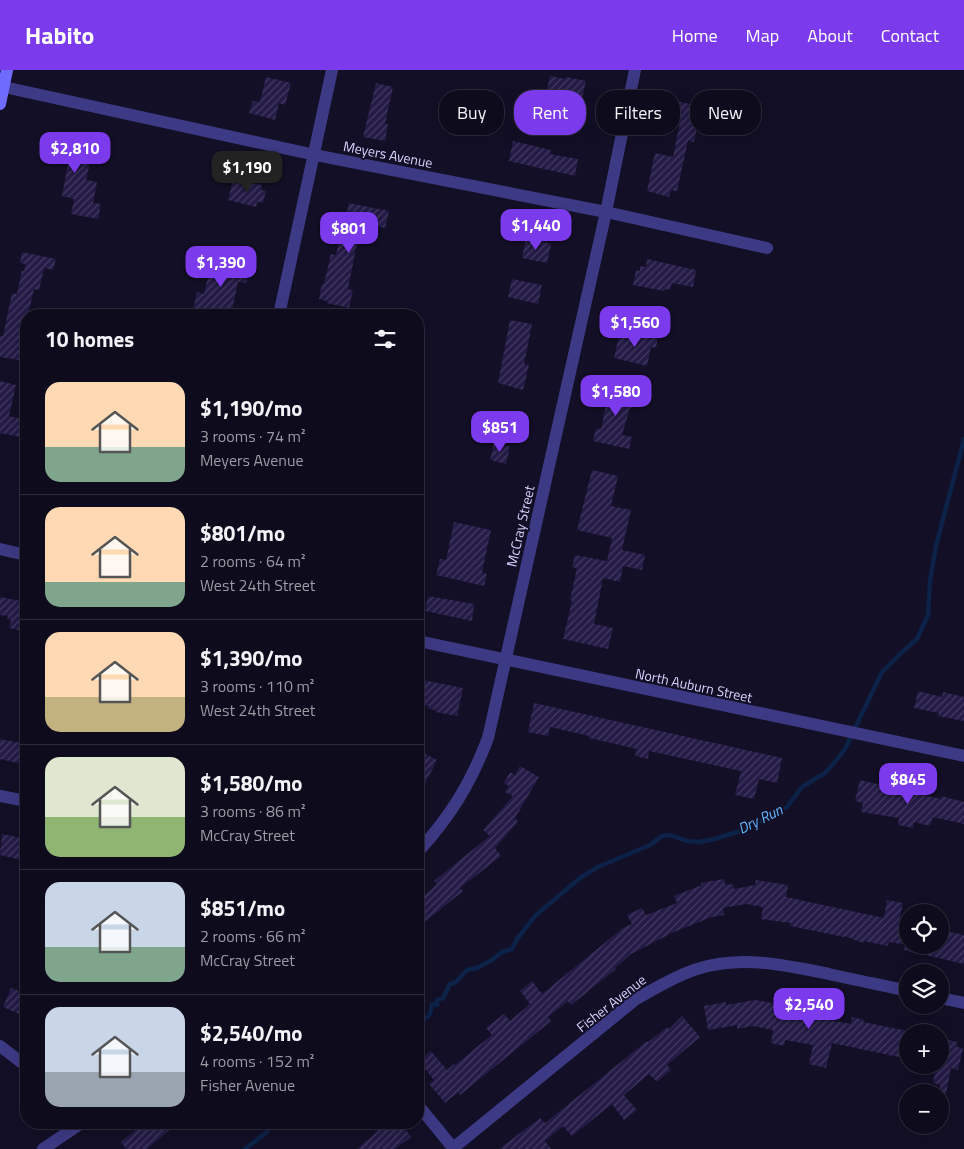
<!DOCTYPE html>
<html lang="en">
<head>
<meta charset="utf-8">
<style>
  body { margin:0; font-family:"Titillium Web",sans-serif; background:#171425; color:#f1f3f6; height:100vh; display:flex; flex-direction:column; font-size:19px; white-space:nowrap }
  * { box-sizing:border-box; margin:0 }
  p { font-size:16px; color:#9b9ba3 }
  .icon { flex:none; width:28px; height:28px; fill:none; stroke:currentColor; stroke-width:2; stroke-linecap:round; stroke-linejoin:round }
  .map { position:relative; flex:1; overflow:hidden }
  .drawer { position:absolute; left:20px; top:239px; width:404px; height:820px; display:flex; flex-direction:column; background:#0e0b1c; border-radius:20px; box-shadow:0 5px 20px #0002,0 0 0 1px #2e2b3b }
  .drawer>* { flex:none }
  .hud { position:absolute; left:439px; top:20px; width:450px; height:45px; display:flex; gap:10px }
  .tools { position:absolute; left:899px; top:834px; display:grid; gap:10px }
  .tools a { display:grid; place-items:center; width:50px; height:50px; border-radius:50%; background:#0e0b1c; box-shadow:0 5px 20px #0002,0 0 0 1px #2e2b3b; font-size:25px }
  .price { position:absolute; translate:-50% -42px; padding:0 11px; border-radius:10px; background:#7c3aed; color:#fff; font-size:16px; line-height:32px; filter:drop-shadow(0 1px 2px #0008) }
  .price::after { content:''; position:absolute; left:50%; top:30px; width:15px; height:11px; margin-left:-8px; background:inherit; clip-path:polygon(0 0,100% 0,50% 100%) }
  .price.selected { background:#222; color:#fff }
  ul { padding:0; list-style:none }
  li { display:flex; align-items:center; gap:15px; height:125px; padding:0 25px }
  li+li { border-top:1px solid #2e2b3b }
  li span { display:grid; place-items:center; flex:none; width:140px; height:100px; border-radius:15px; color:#555 }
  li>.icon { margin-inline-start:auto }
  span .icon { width:60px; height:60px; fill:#fffc; stroke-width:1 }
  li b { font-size:21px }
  h2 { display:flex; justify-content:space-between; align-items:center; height:60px; padding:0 25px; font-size:21px }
  .pill { padding:0 18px; border-radius:20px; background:#0e0b1c; box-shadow:0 5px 20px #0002,0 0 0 1px #2e2b3b; font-size:18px; line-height:45px }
  .pill.selected { background:#7c3aed; color:#fff }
  header { display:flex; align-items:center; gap:30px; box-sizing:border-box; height:70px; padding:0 25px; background:#7c3aed; color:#fff }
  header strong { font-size:24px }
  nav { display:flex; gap:28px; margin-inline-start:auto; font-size:18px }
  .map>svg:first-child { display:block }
</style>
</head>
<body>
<header>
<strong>Habito</strong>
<nav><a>Home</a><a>Map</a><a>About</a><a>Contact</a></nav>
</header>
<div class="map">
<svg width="964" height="1079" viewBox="0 0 964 1079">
  <defs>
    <pattern id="building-hatch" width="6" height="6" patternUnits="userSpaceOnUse" patternTransform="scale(1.25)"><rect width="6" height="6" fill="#241b47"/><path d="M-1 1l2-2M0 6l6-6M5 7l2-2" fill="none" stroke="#433b63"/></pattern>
  </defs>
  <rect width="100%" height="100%" fill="#130f26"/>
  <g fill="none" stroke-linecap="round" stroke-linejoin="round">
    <g stroke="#0c2248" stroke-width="4.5">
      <polyline points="418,955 430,944 432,934 437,935 437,930 443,928 450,914 456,912 467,900 477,898 492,890 502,882 512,879 517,869 535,846 580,808 598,797 650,775 662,766 670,765 687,771 699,772 715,769 749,758 787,737 802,717 825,703 835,692 845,679 882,602 901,583 917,569 928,545 930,511 936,476 964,369"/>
      <polyline points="245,1079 267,1062 269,1057 279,1052"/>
    </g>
  </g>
  <g fill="url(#building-hatch)">
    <polygon points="550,6 565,9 566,7 586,11 580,37 554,32 555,26 546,24"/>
    <polygon points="266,7 291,13 285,35 279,33 275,50 249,43 253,31 260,32"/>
    <polygon points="376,13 393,17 385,54 388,54 385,71 363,67"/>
    <polygon points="663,28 698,36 697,40 705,43 702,58 697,57 694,72 688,71 677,121 671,120 669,127 647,121 655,83 673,87 680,52 659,48"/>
    <polygon points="50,62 71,66 70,73 93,78 86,110 97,112 93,133 101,134 98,149 71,144 74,129 62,126 68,94 45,89"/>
    <polygon points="513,71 551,80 550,84 578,89 575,106 509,91"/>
    <polygon points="233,110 262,115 261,120 266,121 263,133 257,132 256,137 228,130"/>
    <polygon points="349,133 389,141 385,158 369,155 368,160 360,158 348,219 353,220 349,238 327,233 327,231 319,229 322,214 324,214 331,184 336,185 339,171 341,171"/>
    <polygon points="526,168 551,174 547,193 522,188"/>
    <polygon points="22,182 56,189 53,200 44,198 39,220 34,219 28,245 26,245 23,273 26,274 26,291 0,287 0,266 3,266 12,223 17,224 22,200 24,201 26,194 20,193"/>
    <polygon points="212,188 250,198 246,213 238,212 231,245 218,245 193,240 197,222 204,224"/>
    <polygon points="647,189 696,200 693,217 672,213 670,220 665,219 664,221 633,215 636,200 640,201 640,196 646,197"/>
    <polygon points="512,209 542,215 538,234 508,227"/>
    <polygon points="510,250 532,254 524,294 529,295 523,320 498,313"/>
    <polygon points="620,262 637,266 638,263 658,267 656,278 651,277 647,296 614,288"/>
    <polygon points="0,311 16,315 9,346 26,350 26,368 0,363"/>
    <polygon points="610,315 636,320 632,338 630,338 622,365 632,367 629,379 593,371 596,358 601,359 607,330 602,329 605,316 610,317"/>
    <polygon points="494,373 510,377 506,394 490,390"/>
    <polygon points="592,400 618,406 611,436 631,440 622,480 645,485 642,500 623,496 620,512 603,508 594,554 613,558 608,579 563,569 572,531 570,530 577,498 572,497 575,485 607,491 612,468 577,460"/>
    <polygon points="454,452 491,460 482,502 487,504 484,516 436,505 440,489 446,490"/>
    <polygon points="428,526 474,534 472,551 425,541"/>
    <polygon points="0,527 26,532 26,562 9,558 11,550 7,549 8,546 0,545"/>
    <polygon points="418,609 463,618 457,646 435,642 436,640 428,639 429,636 418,634"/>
    <polygon points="918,621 942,627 943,622 964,627 964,651 938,646 939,643 914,638"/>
    <polygon points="534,633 782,688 777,713 759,709 754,729 735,725 741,701 649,681 648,689 635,686 637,679 589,668 589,666 550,657 548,666 528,662"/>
    <polygon points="0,669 26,674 26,695 0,689"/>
    <polygon points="418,680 437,690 418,728"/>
    <polygon points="520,696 539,707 515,748 518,752 495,778 501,786 460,818 463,821 418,858 418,831 437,814 434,811 490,766 483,760 513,726 505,722 509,716 504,713 510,702 515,705"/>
    <polygon points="860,710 941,729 941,726 964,732 964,754 933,747 930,756 914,752 913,758 898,755 899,748 861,742 863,733 855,731"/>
    <polygon points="2,764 26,769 26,791 0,785"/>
    <polygon points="724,809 725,815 733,814 734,819 755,815 756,810 788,815 786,827 884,848 887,830 903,833 899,852 906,853 902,874 889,872 888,876 864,871 863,873 845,866 844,867 790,856 791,853 761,849 763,837 746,834 723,838 724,845 712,847 674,862 631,884 615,898 616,899 571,935 568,931 548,947 551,951 460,1025 458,1022 445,1033 429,1014 434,1010 419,991 431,981 447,1000 454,994 455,995 492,965 486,958 504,944 510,951 530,934 520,921 532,911 542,924 623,858 632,854 627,845 642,838 646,845 677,833 674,826 702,815 701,813"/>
    <polygon points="940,860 964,865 964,894 904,880 905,875 940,875"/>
    <polygon points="11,918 26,924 26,947 3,937"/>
    <polygon points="755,930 783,935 781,943 810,948 812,940 827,944 826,949 851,954 852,947 864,950 863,952 908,961 908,989 832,973 826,998 809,994 813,975 785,970 784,976 771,973 773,960 753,956 737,959 737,955 708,960 704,936 726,932 726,935"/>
    <polygon points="682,946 700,967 667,995 671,1000 657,1012 649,1004 624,1025 637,1040 624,1050 612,1034 572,1066 563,1056 545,1071 551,1079 499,1079 540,1048 545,1053 647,971 648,972 667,957 669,959"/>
    <polygon points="940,968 957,972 957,977 963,978 958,1000 951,998 946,1024 940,1024 940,1015 933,1013 936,995 940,995"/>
    <polygon points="145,1052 179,1052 147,1079 126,1079 121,1072"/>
    <polygon points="371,1052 400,1052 411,1067 395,1079 357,1079 378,1061"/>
  </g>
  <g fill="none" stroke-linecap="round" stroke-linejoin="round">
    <g stroke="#3d3a85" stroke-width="12">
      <polyline points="4,17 315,85 606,142 767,178"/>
      <polyline points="279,245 332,0"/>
      <polyline points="0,479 26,485"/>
      <polyline points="418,571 964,686"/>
      <polyline points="0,726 26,731"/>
      <path d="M418,782C451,745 470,715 488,668L606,142L635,0"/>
      <polyline points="940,928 964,933"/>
      <polyline points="0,976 26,996"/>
      <polyline points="418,1035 454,1079"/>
      <polyline points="43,1079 83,1052"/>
      <path d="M452,1079L636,929C656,918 675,906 697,899C742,885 785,895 829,904C855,910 881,915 908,921"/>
    </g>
    <polyline stroke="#6f6bff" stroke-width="12" points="0,34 7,0"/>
  </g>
  <g text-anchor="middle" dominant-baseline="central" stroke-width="4" stroke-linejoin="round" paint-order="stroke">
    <g font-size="14" fill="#d9d4ff" stroke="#130f26">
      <text transform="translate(388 84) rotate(11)">Meyers Avenue</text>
      <text transform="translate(520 456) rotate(-77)">McCray Street</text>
      <text transform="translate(694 615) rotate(12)">North Auburn Street</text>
      <text transform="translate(611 933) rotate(-38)">Fisher Avenue</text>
    </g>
    <g font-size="15" font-style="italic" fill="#62b6ff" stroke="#130f26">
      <text transform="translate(760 749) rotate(-26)">Dry Run</text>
    </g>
  </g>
</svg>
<div class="tools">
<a><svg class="icon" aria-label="locate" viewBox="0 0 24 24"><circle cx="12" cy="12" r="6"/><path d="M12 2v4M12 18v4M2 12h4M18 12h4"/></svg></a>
<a><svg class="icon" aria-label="layers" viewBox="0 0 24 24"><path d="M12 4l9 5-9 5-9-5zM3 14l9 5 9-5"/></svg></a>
<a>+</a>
<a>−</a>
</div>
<b class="price" style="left:75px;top:104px">$2,810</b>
<b class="price selected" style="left:247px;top:123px">$1,190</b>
<b class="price" style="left:536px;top:181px">$1,440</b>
<b class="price" style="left:349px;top:184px">$801</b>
<b class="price" style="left:221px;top:218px">$1,390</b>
<b class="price" style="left:635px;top:278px">$1,560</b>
<b class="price" style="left:616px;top:347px">$1,580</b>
<b class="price" style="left:500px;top:383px">$851</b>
<b class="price" style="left:908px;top:735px">$845</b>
<b class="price" style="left:809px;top:960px">$2,540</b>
<div class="hud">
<a class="pill">Buy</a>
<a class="pill selected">Rent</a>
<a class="pill">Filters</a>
<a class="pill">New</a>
</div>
<section class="drawer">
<h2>10 homes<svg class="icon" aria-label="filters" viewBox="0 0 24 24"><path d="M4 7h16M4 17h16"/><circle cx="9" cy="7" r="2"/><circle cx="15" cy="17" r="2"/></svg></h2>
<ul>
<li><span style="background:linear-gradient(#ffd9b3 65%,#7fa58c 0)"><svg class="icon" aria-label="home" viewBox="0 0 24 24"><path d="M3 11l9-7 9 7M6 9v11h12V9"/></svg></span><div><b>$1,190/mo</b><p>3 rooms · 74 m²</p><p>Meyers Avenue</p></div></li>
<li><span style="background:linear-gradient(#ffd9b3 75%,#7fa58c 0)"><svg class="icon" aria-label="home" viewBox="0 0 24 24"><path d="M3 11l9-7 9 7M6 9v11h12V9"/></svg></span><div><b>$801/mo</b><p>2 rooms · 64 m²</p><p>West 24th Street</p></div></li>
<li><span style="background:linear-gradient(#ffd9b3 65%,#c2b280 0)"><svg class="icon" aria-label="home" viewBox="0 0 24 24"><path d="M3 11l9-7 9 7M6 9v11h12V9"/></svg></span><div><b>$1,390/mo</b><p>3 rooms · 110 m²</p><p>West 24th Street</p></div></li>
<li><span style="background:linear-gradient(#dfe7d0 60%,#8fb573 0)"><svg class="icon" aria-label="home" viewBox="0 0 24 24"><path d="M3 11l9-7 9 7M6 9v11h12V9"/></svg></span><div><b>$1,580/mo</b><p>3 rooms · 86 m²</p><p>McCray Street</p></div></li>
<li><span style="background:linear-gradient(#c9d6e8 65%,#7fa58c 0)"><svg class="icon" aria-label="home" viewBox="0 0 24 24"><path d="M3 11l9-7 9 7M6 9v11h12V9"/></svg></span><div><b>$851/mo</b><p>2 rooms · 66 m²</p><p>McCray Street</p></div></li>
<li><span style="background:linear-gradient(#c9d6e8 65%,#9aa5b1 0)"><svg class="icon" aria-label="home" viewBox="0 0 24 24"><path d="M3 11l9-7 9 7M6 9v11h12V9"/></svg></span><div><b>$2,540/mo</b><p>4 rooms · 152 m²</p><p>Fisher Avenue</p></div></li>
</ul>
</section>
</div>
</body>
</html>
